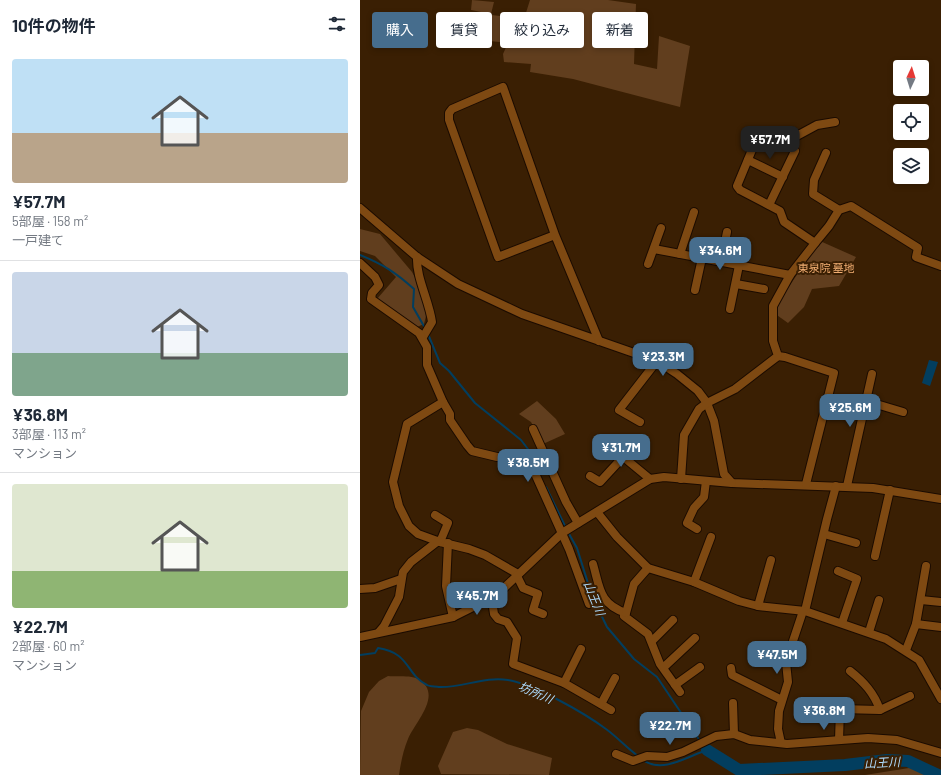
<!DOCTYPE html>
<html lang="ja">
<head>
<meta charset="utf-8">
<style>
  body { margin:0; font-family:Barlow,"Noto Sans JP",sans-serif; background:#f2f2f3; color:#1f2937; height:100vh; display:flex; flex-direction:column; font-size:15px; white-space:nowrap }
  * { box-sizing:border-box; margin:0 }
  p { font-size:13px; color:#747a83 }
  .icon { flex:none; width:22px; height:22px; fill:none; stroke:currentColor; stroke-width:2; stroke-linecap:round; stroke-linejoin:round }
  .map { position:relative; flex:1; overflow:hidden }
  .details { display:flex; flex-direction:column; background:#fff; width:360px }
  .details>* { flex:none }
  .top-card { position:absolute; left:12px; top:12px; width:380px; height:36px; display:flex; gap:8px }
  .needle { width:26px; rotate:4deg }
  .fabs { position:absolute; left:533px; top:60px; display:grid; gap:8px }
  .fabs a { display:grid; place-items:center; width:36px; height:36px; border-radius:4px; background:#fff; box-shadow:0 2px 6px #0003; font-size:20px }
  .price { position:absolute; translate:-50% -34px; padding:0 9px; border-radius:8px; background:#466d8d; color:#fff; font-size:13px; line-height:26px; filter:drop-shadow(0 1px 2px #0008) }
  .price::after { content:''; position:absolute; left:50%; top:24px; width:12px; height:9px; margin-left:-6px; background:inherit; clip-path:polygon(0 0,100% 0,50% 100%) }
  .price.active { background:#222; color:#fff }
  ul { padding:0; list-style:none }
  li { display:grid; align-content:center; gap:8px; height:212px; padding:0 12px }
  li+li { border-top:1px solid #e0e1e3 }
  li span { display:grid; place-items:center; height:124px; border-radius:4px; color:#555 }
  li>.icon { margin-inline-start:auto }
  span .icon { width:72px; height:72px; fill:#fffc; stroke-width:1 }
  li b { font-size:17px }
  h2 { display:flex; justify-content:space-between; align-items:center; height:48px; padding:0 12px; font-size:17px }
  .pill { padding:0 14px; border-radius:4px; background:#fff; box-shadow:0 2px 6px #0003; font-size:14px; line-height:36px }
  .pill.active { background:#466d8d; color:#fff }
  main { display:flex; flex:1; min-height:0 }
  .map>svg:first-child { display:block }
</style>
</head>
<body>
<main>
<section class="details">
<h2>10件の物件<svg class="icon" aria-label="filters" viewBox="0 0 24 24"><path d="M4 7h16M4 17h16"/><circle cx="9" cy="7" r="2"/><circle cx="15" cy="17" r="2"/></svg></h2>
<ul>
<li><span style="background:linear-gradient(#bfe0f5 60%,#b9a48a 0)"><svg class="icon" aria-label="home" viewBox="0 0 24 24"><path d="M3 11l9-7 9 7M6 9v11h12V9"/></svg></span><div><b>¥57.7M</b><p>5部屋 · 158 m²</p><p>一戸建て</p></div></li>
<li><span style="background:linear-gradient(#c9d6e8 65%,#7fa58c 0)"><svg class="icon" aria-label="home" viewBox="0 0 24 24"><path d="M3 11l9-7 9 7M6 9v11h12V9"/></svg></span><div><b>¥36.8M</b><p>3部屋 · 113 m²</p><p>マンション</p></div></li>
<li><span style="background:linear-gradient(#dfe7d0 70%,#8fb573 0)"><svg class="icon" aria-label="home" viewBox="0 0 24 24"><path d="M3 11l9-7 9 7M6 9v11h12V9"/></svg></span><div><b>¥22.7M</b><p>2部屋 · 60 m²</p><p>マンション</p></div></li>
</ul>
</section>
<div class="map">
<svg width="581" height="775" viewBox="0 0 581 775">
  <rect width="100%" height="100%" fill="#3a1f03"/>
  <g fill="#613e1e">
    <polygon points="112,0 134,2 131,14 111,10"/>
    <polygon points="170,0 248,0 276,4 274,64 297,69 299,36 330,46 320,107 213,79 170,72 171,64 144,62 143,54 148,43 112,39 112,33 129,33 132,15 164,19"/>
    <polygon points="0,229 20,234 52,272 69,304 64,324 57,327 17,299 36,277 15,256 0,251"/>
    <polygon points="460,241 496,257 479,286 452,289 444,307 428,323 414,313 415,307"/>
    <polygon points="177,401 196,419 205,434 183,444 171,422 159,414"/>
    <path d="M28,676C36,677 51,675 58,679C84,694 55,722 48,739C43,751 41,762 39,775H0L1,711L9,692L19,681Z"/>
    <polygon points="107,728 118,730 147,744 192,758 189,775 81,774 78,766 93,732"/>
    <polygon points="549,768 572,771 580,775 505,775"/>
  </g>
  <polygon fill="#023e5f" points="569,360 578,362 570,386 562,383"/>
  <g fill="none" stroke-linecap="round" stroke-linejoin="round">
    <g stroke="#023e5f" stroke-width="2">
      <path d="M0,255C24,265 35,272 54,289L53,307L65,328"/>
      <polyline points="68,334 80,363 89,371 115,403 161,440 171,453 174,462"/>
      <polyline points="186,487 206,528"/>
      <polyline points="208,532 217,548 232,596 247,627 274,659 297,677 340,741"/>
      <path d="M0,655L15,653L18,648C51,653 45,674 67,685C70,687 76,686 79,687C102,688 125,676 148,680C175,685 223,712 246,729C257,737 267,748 278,756"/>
      <path d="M283,760C303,774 328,756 347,750L343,745"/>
    </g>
    <polyline stroke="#023e5f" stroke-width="12" points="347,750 379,770 485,765 527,760 548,761 578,775"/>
    <defs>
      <g id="minor">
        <polyline points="466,153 454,180 453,194 479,210"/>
        <polyline points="388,160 423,177"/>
        <polyline points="409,205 435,151"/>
        <polyline points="0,208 57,257 98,284 162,314 297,361 317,374 338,391 347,403 354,421 364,474 372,483 513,488 581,499"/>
        <polyline points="195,235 138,257 89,120 89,113 92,109 143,87 195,235 239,341"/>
        <polyline points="455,243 469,226 479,210 491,206 558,248 556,257 581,266"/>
        <polyline points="294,249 430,275"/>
        <polyline points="320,254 334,212"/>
        <path d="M57,257C56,278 69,300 72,322L63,337"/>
        <polyline points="361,261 367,232"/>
        <polyline points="0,263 15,277 19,285 12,293 11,299 59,333 67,347 67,365 83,402 90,414 90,420 107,445 112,451 137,457 153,457 165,455 168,458 209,549 229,604"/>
        <polyline points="288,264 301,228"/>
        <polyline points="376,284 404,289"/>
        <polyline points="335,290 342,258"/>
        <polyline points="370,309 383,246"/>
        <polyline points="418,356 425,357 474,373 446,484"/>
        <polyline points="506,401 543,412"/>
        <polyline points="83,402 47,424 33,482 39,506 49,526 58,534 80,542 109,549 125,555 158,574"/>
        <polyline points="280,422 259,410 297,361"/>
        <polyline points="173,429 206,502 218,523"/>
        <polyline points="244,441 290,479"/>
        <polyline points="230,476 240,482 263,457"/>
        <polyline points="321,479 324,435 339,409 347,403 375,389 418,356 413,341 413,306 430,275 455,243 424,222 420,211 380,190 377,186 394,145 400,146 433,138 457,125 475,122"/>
        <polyline points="487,486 512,374"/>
        <polyline points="237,512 257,537 288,568 334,582 379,601 398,606 445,611 526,639 559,660 581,699"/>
        <polyline points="75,515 88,523 80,542"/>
        <polyline points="337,529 327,523 334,508 344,497 346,481"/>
        <polyline points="464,534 496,543"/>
        <polyline points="88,543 86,586 93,617"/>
        <polyline points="515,556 530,490"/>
        <path d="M233,564C240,588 239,604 266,613L264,616L288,634L300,664L320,692"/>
        <polyline points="478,571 497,579 482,623"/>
        <polyline points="157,576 163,588 178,594 173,610 183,614"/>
        <polyline points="334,582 351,537"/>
        <polyline points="0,589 15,588 41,579"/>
        <polyline points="129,599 133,607 134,614 138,619 147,622 157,638 153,664 204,683 251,710"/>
        <polyline points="561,600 581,602"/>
        <polyline points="398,606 411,560"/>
        <polyline points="445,611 467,519 476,486"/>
        <polyline points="266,613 274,584 288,568"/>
        <polyline points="556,624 581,627"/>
        <polyline points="19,632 24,626 39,597 43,572 51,562 78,541"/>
        <polyline points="509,632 519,600"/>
        <polyline points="0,637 93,617 129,599 144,588 202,533 290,479 304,477 372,483"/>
        <polyline points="292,641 313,620"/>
        <polyline points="546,650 556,624 566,566"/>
        <polyline points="304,667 335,638"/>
        <polyline points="371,668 372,675 422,700"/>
        <path d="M490,671C504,682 514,693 520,710"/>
        <polyline points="204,683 221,649"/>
        <polyline points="315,685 340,667"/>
        <polyline points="373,703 374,734"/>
        <polyline points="241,704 255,678"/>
        <polyline points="479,740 480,709 520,710 550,696"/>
        <polyline points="421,743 418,729 419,711 428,682 426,662 443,611"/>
        <polyline points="256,754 273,761 287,756 307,757 323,752 356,736 374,734 390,740 427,744 508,738 537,740 581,753"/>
      </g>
    </defs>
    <use href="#minor" stroke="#1b0b00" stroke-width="10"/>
    <use href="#minor" stroke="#7e4912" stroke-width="8"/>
  </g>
  <g text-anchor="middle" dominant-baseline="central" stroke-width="4" stroke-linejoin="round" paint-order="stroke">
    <g font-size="11" fill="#f3af73" stroke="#3a1f03">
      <text x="466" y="267">東泉院 墓地</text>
    </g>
    <g font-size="12" font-style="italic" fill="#addafb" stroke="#3a1f03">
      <text transform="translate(235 598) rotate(68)">山王川</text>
      <text transform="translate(176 692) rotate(24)">坊所川</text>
      <text transform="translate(522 762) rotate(-3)">山王川</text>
    </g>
  </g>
</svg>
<div class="fabs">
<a><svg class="needle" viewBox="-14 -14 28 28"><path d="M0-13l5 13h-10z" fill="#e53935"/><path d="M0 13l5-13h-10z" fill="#747a83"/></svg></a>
<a><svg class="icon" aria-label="locate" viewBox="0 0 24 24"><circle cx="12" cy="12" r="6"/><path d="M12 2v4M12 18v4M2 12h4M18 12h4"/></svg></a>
<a><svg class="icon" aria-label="layers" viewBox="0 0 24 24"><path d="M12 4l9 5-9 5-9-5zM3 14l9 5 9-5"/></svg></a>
</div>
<b class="price active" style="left:410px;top:160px">¥57.7M</b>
<b class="price" style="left:360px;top:271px">¥34.6M</b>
<b class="price" style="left:303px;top:377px">¥23.3M</b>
<b class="price" style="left:490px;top:428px">¥25.6M</b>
<b class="price" style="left:261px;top:468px">¥31.7M</b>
<b class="price" style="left:168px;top:483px">¥38.5M</b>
<b class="price" style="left:117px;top:616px">¥45.7M</b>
<b class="price" style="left:417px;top:675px">¥47.5M</b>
<b class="price" style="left:464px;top:731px">¥36.8M</b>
<b class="price" style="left:310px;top:746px">¥22.7M</b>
<div class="top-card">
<a class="pill active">購入</a>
<a class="pill">賃貸</a>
<a class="pill">絞り込み</a>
<a class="pill">新着</a>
</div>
</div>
</main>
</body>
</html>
